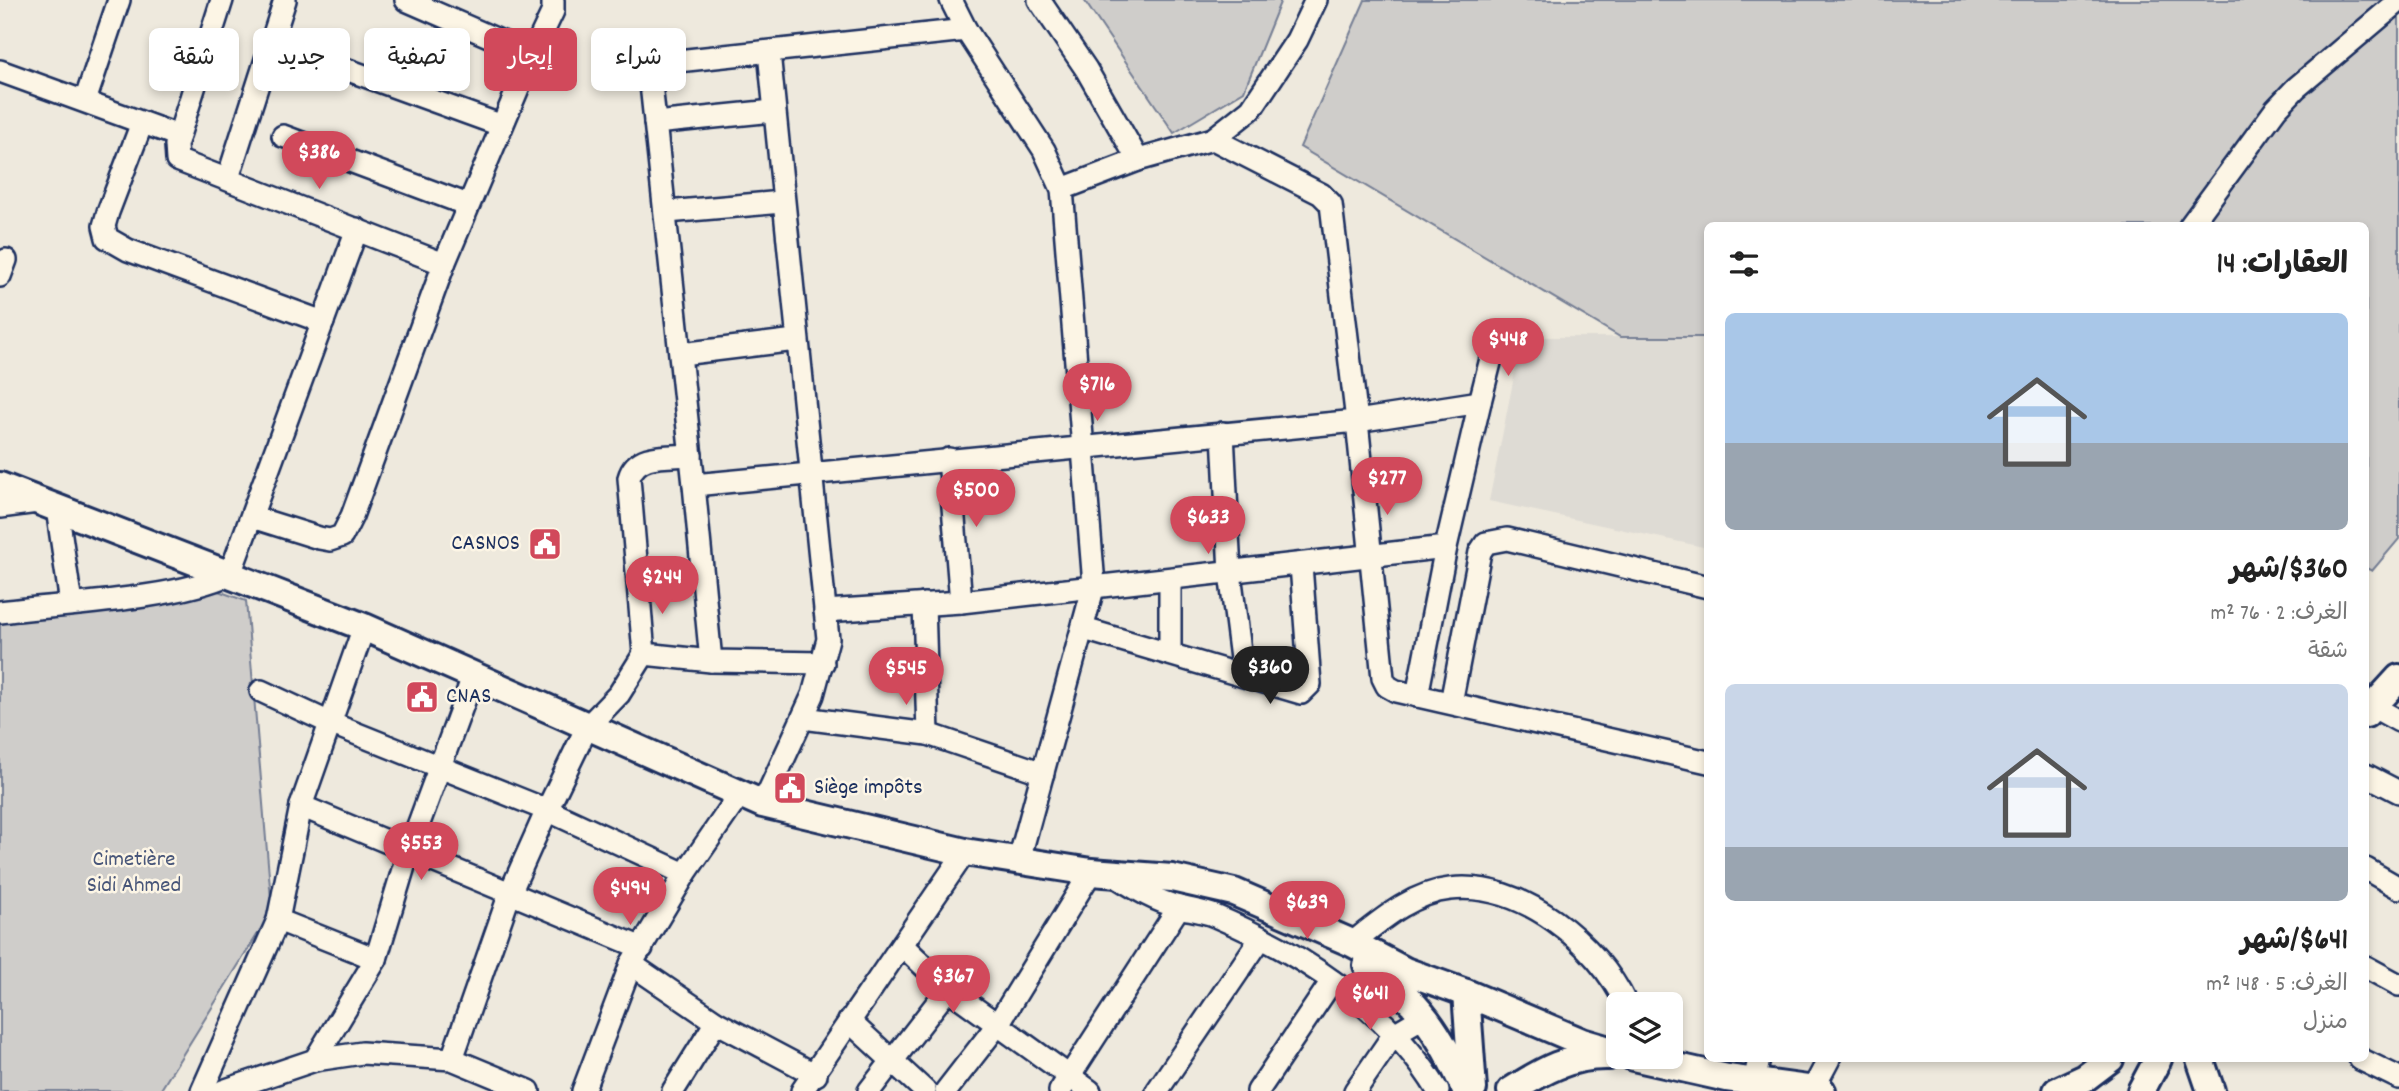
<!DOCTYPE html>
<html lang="ar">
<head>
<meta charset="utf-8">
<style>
  body { margin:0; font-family:Dekko,"Playpen Sans Arabic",sans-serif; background:#f2f2f2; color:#222; direction:rtl; height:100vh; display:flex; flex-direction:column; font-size:26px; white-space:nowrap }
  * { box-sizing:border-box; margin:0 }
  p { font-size:23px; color:#767676 }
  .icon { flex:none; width:38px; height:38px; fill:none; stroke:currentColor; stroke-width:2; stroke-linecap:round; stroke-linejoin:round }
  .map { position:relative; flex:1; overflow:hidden; direction:ltr }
  .sheet { position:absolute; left:1704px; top:222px; width:665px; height:840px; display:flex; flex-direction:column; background:#fff; border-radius:10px; box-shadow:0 4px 10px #0003; direction:rtl }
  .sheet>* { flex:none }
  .top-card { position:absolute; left:21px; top:28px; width:665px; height:63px; direction:rtl; display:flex; gap:14px }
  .tools { position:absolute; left:1606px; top:992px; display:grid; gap:14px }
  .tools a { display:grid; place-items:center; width:77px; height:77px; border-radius:10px; background:#fff; box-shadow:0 4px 10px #0003; font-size:35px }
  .price { position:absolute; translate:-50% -60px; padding:0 16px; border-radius:24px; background:#d1495b; color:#fff; font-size:23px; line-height:46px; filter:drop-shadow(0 2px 4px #0008) }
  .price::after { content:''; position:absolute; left:50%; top:42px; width:21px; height:16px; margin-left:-10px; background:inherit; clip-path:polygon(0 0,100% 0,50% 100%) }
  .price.active { background:#222; color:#fff }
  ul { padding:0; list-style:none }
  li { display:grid; align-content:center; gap:14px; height:371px; padding:0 21px }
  li span { display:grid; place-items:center; height:217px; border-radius:10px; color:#555 }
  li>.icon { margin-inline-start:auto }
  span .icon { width:126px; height:126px; fill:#fffc; stroke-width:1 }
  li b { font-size:30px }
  h2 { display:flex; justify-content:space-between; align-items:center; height:84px; padding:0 21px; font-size:30px }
  .pill { padding:0 24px; border-radius:10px; background:#fff; box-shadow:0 4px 10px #0003; font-size:24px; line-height:63px }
  .pill.active { background:#d1495b; color:#fff }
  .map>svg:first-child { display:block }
</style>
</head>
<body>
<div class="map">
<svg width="2399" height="1091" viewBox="0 0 2399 1091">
  <rect width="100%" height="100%" fill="#eee9dd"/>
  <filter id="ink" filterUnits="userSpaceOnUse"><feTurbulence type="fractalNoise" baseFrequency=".0143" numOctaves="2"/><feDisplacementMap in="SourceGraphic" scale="14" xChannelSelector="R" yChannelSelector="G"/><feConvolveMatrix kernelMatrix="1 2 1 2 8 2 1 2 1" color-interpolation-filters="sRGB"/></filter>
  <g filter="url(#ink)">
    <polygon fill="#dedbd4" points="1522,337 1708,337 1708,548 1489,501"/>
    <g fill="#cfcdca" stroke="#757e94" stroke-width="2">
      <polygon points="1084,0 1281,0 1244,91 1174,133"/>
      <polygon points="1365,0 2399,0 2399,539 2372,571 2366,568 2366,226 1708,226 1708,337 1620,337 1300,147"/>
      <polygon points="210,588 246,601 272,911 160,1091 0,1091 0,615"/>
    </g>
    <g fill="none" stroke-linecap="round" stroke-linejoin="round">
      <defs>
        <g id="minor">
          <polyline points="222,0 176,145 177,160 444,264"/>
          <polyline points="951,0 966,30"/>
          <polyline points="1039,0 1086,69 1138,160"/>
          <polyline points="532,55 553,11 553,0"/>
          <polyline points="315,58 500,125"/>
          <polyline points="0,71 179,136"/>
          <polyline points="85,101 119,0"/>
          <polyline points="142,123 108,212 104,226 107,238 128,250 323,322"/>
          <polyline points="655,123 773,111"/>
          <polyline points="283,136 468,205"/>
          <polyline points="1213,139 1321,194 1331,204 1357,421 1383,678 1387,686 1396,691 1708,762"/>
          <polyline points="228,178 285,0"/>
          <polyline points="667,212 782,202"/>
          <polyline points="2190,226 2276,109 2296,88 2399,1"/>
          <polyline points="0,276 6,260"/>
          <polyline points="681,354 796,340"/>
          <polyline points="1480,402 1495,343"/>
          <polyline points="1223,433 1230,573 1243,674"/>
          <path d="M691,455C668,457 636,452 629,478L644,654L711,661L823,663"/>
          <polyline points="949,459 961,602"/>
          <polyline points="694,485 711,661"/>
          <polyline points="0,507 37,502"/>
          <polyline points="57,508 71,604"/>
          <polyline points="252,517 319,538 330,540 342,536 352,516 444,264 532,55 406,0"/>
          <polyline points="825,611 961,602 1446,547 1480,402 1357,421 694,485 651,84 652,73 659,63 966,30 1044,150 1062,189"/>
          <path d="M0,612C65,604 173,600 230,574L357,229"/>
          <polyline points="1084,629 1301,693 1310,684 1301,565"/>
          <polyline points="1170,653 1170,579"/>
          <polyline points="261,691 330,723 547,810 685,874"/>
          <polyline points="1417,696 1446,547"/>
          <polyline points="1451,703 1480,552 1486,543 1507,539 1708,587"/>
          <polyline points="2372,706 2399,721"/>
          <polyline points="803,718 928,734 924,604"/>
          <polyline points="928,734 1043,773"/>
          <polyline points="2366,775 2399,792"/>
          <polyline points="763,804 813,695 828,639 769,52"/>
          <polyline points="301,806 642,948"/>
          <polyline points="1019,860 1094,585 1062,189 1138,160 1213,139 1251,109 1297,40 1316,0"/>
          <polyline points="2366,869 2399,888"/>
          <path d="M1112,874C1133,887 1154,901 1179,907C1191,910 1203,911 1215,916C1300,952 1390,1010 1438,1091"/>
          <polyline points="278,920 376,959"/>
          <path d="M1352,943C1381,920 1412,893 1450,889C1521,880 1598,944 1626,1004"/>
          <polyline points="631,964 716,1022 816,1075"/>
          <polyline points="2366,967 2399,985"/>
          <polyline points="948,989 1090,1091"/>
          <polyline points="849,1021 925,1091"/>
          <polyline points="452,1059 510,893 547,810 587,727 619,694 644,654"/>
          <polyline points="2360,1059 2399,1078"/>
          <polyline points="315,1060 376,959 408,853 473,677"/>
          <polyline points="1754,1083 1759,1059"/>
          <polyline points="202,1091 278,920 301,806 364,627"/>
          <polyline points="223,1091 315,1060 362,1053 452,1059 529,1091"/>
          <polyline points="583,1091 631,964 685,874 740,794"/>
          <polyline points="673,1091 716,1022"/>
          <polyline points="802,1091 965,852"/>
          <polyline points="869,1091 948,989 902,945"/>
          <polyline points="946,1091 998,1024 1091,872"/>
          <polyline points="1060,1091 1179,907"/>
          <polyline points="1157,1091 1261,938"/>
          <polyline points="1258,1091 1332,981"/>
          <polyline points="1355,1091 1394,1034 1425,1016"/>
          <polyline points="1812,1091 1829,1059"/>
        </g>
        <g id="major">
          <polyline points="0,486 364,627 763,804 965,852 1091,872 1172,878 1234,892 1352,943 1405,971 1466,993 1582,1042 1619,1053"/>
          <polyline points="2366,714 2399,678"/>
          <path d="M1367,965C1419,1000 1441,1035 1466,1091"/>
          <polyline points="1466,993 1473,1089"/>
          <polyline points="1633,1057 1727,1078 1822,1091"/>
          <polyline points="2200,1059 2211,1091"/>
          <path d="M1511,1091C1542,1071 1570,1055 1609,1056"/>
          <polyline points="2057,1091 2085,1078 2110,1059"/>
          <polyline points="2141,1091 2158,1059"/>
        </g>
      </defs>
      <use href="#minor" stroke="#1b2f5e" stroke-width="26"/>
      <use href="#major" stroke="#1b2f5e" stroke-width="32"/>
      <use href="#minor" stroke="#fcf5e5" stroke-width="21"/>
      <use href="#major" stroke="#fcf5e5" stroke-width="26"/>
    </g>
  </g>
  <defs>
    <symbol id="civic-square" viewBox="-11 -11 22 22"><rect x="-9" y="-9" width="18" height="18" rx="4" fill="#d1495b" stroke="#fcf5e5"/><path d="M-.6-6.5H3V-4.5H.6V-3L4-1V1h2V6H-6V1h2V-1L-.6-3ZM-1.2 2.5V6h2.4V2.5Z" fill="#fff"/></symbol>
  </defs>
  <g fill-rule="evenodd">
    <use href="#civic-square" x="526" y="525" width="38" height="38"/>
    <use href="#civic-square" x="403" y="678" width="38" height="38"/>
    <use href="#civic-square" x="771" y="769" width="38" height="38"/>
  </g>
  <g text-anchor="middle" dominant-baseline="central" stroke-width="5" stroke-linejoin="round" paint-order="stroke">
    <g font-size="23" fill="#1b2f5e" stroke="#fcf5e5" text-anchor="start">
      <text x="520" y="544" text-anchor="end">CASNOS</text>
      <text x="446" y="697">CNAS</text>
      <text x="814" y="788">Siège impôts</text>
    </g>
    <g font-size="23" fill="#485679" stroke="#fcf5e5">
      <text x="134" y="860">Cimetière<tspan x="134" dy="26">Sidi Ahmed</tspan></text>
    </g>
  </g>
</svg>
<div class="tools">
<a><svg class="icon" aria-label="layers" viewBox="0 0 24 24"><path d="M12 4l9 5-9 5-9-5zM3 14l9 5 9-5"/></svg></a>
</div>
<b class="price" style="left:319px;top:191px">$386</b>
<b class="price" style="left:1508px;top:378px">$448</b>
<b class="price" style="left:1097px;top:423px">$716</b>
<b class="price" style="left:1387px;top:517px">$277</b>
<b class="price" style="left:976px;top:529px">$500</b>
<b class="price" style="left:1208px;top:556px">$633</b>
<b class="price" style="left:662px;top:616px">$244</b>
<b class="price active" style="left:1270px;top:706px">$360</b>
<b class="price" style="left:906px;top:707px">$545</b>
<b class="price" style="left:421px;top:882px">$553</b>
<b class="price" style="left:630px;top:927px">$494</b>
<b class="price" style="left:1307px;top:941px">$639</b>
<b class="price" style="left:953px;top:1015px">$367</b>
<b class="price" style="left:1370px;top:1032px">$641</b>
<div class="top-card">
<a class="pill">شراء</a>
<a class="pill active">إيجار</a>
<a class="pill">تصفية</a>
<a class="pill">جديد</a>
<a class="pill">شقة</a>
</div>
<section class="sheet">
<h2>العقارات: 14<svg class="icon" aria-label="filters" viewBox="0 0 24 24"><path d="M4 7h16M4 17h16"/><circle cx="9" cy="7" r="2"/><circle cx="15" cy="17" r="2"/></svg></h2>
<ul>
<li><span style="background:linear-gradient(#a9c7e8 60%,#9aa5b1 0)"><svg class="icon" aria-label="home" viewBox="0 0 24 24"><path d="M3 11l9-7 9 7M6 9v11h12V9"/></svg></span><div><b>$360/شهر</b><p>الغرف: 2 · 76 m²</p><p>شقة</p></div></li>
<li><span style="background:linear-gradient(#c9d6e8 75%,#9aa5b1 0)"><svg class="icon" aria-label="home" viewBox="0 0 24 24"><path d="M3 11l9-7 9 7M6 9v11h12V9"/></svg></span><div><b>$641/شهر</b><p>الغرف: 5 · 148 m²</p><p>منزل</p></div></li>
</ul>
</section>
</div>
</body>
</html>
